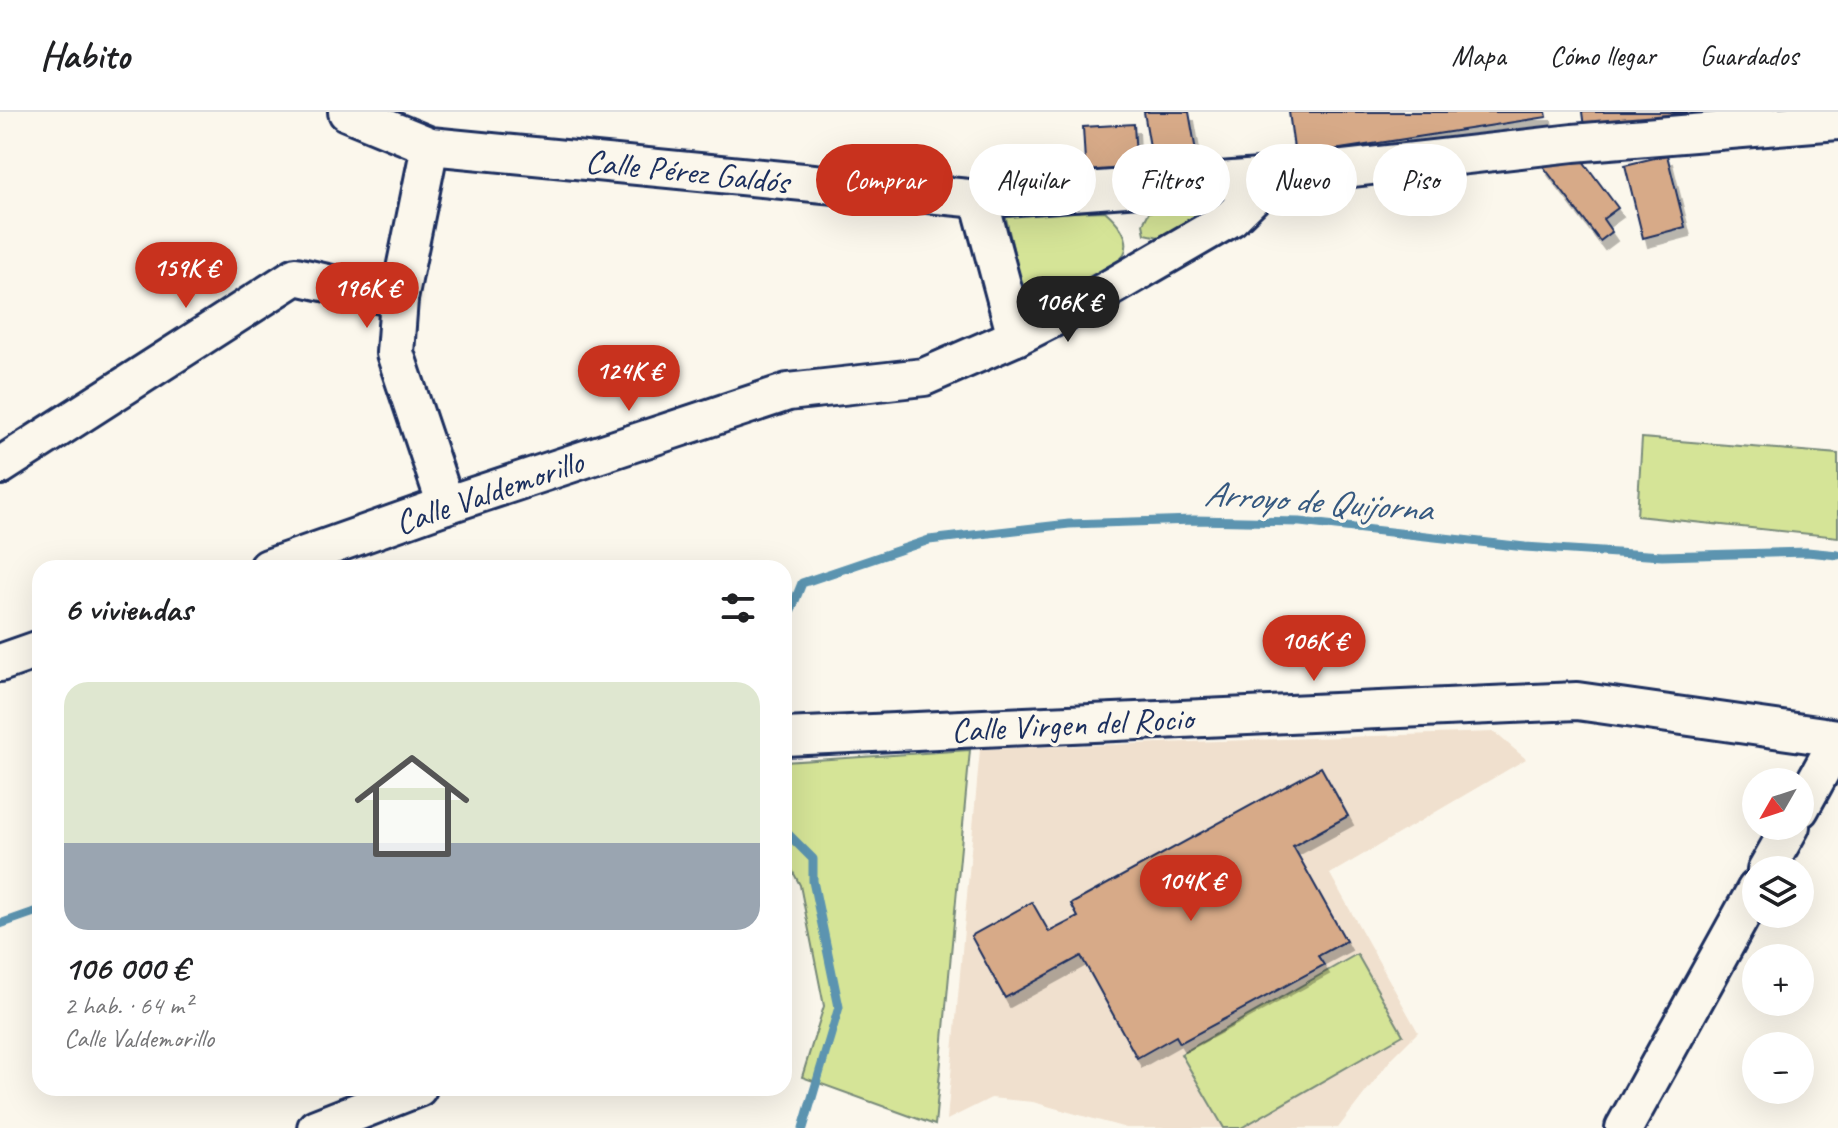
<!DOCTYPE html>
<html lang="es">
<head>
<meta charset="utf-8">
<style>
  body { margin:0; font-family:Caveat,sans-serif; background:#f6f6f6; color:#202124; height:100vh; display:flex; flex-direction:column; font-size:30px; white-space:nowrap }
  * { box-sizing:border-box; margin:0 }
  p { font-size:26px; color:#757577 }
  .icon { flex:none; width:44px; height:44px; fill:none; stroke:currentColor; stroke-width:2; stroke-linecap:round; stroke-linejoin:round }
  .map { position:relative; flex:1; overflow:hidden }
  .drawer { position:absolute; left:32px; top:448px; width:760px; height:536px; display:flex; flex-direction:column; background:#fff; border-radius:24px; box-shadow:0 8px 32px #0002 }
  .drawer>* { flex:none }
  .banner { position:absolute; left:816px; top:32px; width:760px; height:72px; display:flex; gap:16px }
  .needle { width:52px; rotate:231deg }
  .fabs { position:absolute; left:1742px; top:656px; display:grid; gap:16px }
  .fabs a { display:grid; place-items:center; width:72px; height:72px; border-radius:50%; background:#fff; box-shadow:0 8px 32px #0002; font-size:40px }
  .price { position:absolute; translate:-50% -68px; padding:0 18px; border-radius:28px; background:#c8321e; color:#fff; font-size:26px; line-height:52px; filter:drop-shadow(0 2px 4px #0008) }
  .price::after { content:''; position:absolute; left:50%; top:48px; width:24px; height:18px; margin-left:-12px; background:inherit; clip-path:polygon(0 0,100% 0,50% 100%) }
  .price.on { background:#222; color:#fff }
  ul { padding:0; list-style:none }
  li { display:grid; align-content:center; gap:16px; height:424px; padding:0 32px }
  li+li { border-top:2px solid #e0e0e0 }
  li span { display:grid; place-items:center; height:248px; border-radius:24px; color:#555 }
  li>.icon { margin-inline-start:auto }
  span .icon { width:144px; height:144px; fill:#fffc; stroke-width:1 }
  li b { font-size:34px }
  h2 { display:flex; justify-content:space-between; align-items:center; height:96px; padding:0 32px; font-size:34px }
  .chip { padding:0 28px; border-radius:36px; background:#fff; box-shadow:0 8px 32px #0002; font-size:28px; line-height:72px }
  .chip.on { background:#c8321e; color:#fff }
  header { display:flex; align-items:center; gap:48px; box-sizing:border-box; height:112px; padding:0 40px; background:#fff; border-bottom:2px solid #e0e0e0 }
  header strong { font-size:38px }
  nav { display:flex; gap:44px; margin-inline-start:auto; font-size:28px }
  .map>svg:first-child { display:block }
</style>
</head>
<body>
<header>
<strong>Habito</strong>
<nav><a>Mapa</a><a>Cómo llegar</a><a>Guardados</a></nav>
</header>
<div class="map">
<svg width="1838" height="1016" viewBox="0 0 1838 1016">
  <defs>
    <filter id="shadow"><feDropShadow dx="5" dy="9" stdDeviation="0" flood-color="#0004"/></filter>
  </defs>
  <rect width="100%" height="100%" fill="#fbf7ec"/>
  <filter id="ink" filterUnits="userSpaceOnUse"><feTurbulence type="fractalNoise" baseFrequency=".0125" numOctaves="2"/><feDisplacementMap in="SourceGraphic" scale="16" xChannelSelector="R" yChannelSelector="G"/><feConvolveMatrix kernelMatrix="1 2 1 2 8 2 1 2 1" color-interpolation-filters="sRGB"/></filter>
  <g filter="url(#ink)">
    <polygon fill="#f0e0ce" points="1494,620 1526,647 1330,762 1418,920 1392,946 1338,1016 1126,1016 1033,990 991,986 947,1008 980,637"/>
    <g fill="#d5e497" stroke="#788a7a" stroke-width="2">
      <polygon points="1210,86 1214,95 1159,125 1145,122 1143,112 1149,100"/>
      <path d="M1105,99C1150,138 1116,155 1079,176C1062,186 1046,195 1029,205L1005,102Z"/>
      <polygon points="1642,326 1838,342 1838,425 1637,404"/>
      <polygon points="970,638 935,1013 802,965 824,894 800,773 784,743 784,650"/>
      <polygon points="1357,842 1403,923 1241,1016 1224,1016 1181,942"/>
    </g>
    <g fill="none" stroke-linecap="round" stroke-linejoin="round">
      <g stroke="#5c94b0" stroke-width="9">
        <polyline points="784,516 802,471 929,428 1069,412 1194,408 1300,410 1525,435 1662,444 1807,440 1838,443"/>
        <polyline points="784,718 813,747 813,769 839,895 803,1016"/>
        <polyline points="0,812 40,798"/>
      </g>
    </g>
    <g fill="#d7aa88" stroke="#1b2f5e" stroke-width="2" filter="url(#shadow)">
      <polygon points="1144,0 1189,0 1199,56 1155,64"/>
      <polygon points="1289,0 1546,0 1547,5 1295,44"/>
      <polygon points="1582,0 1688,0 1584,15"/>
      <polygon points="1134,12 1137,63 1086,67 1083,15"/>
      <polygon points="1571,33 1618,96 1603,107 1612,120 1600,129 1543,54"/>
      <polygon points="1667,43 1685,115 1643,126 1625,53"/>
      <polygon points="1321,655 1348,704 1293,734 1346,829 1318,844 1324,853 1180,931 1176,924 1137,946 1081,844 1005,886 971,824 1032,790 1049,820 1078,805 1071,792"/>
    </g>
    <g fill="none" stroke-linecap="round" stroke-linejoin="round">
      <defs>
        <g id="minor">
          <polyline points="347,0 430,34 979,87 1273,65 1573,31 1838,9"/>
          <polyline points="430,34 399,187 395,241 446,393"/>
          <polyline points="979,87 1016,225"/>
          <polyline points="0,354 296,164 399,187"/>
          <polyline points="268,456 446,393 788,280 924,265 1016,225 1093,186 1231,106 1273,65"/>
          <polyline points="0,551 40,537"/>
          <polyline points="784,625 1577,589 1838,626"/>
          <polyline points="1800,697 1838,628"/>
          <polyline points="1766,758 1791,714"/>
          <polyline points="316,1016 418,976"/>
          <polyline points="1624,1016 1756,777"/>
        </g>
      </defs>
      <use href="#minor" stroke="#1b2f5e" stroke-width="42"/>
      <use href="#minor" stroke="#fbf7ec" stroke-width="36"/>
    </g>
  </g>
  <g text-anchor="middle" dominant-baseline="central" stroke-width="7" stroke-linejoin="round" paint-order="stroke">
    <g font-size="34" fill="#1b2f5e" stroke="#fbf7ec">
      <text transform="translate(687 59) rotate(6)">Calle Pérez Galdós</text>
      <text transform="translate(489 380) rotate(-19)">Calle Valdemorillo</text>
      <text transform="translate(1072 612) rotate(-3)">Calle Virgen del Rocio</text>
    </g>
    <g font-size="36" font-style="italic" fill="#365980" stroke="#fbf7ec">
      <text transform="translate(1318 389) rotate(4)">Arroyo de Quijorna</text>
    </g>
  </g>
</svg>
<div class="fabs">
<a><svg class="needle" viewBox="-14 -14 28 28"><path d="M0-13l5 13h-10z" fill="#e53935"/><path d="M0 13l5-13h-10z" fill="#757577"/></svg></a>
<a><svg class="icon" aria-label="layers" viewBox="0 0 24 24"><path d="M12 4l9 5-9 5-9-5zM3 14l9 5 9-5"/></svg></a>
<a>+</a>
<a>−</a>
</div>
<b class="price" style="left:186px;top:198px">159K €</b>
<b class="price" style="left:367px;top:218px">196K €</b>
<b class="price on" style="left:1068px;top:232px">106K €</b>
<b class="price" style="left:629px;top:301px">124K €</b>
<b class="price" style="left:1314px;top:571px">106K €</b>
<b class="price" style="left:1191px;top:811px">104K €</b>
<div class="banner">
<a class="chip on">Comprar</a>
<a class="chip">Alquilar</a>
<a class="chip">Filtros</a>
<a class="chip">Nuevo</a>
<a class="chip">Piso</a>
</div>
<section class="drawer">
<h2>6 viviendas<svg class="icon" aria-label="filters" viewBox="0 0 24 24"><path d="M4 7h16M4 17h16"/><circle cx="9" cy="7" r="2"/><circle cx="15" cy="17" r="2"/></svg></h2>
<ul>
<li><span style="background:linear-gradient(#dfe7d0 65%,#9aa5b1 0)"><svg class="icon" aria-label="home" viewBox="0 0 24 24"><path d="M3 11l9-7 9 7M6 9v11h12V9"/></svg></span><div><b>106 000 €</b><p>2 hab. · 64 m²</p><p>Calle Valdemorillo</p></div></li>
</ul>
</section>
</div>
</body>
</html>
